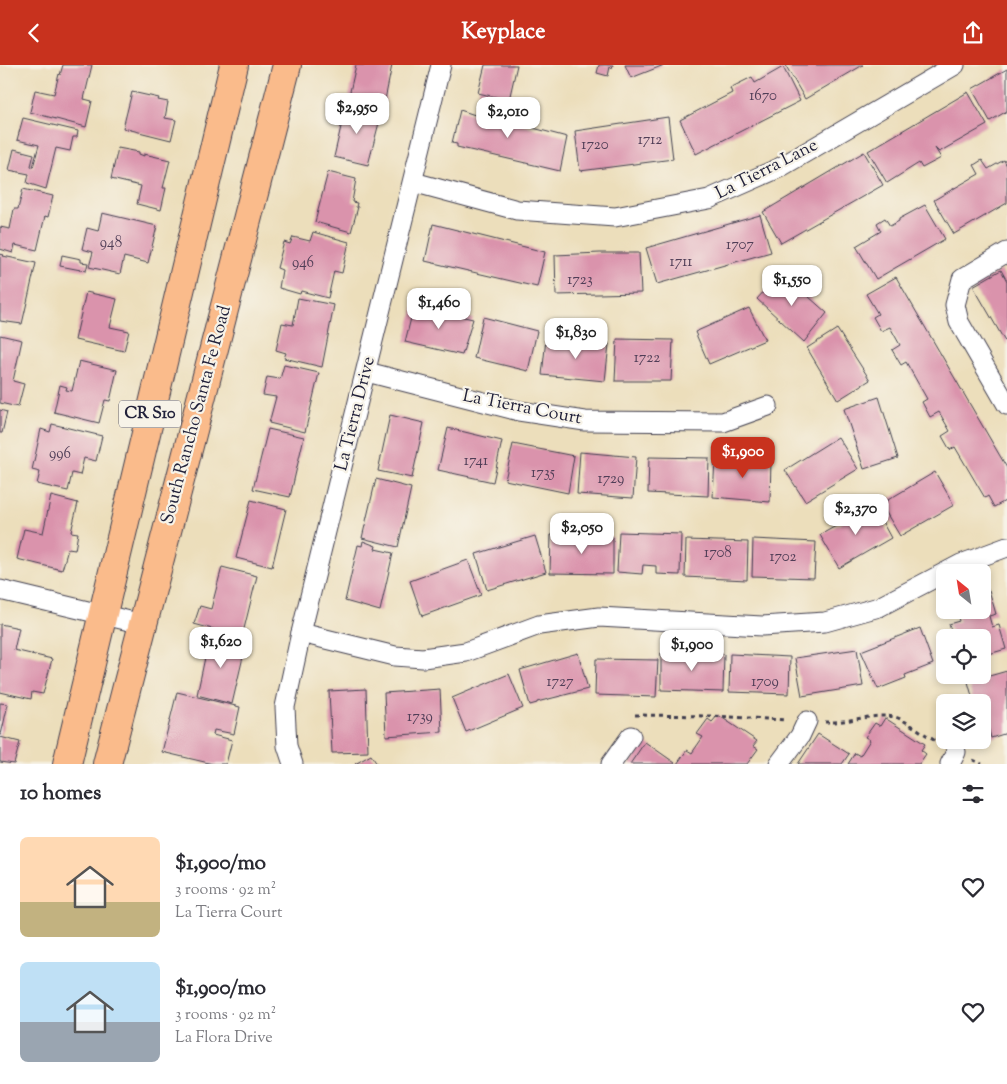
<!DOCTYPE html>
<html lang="en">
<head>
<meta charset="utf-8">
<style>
  body { margin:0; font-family:"Sorts Mill Goudy",serif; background:#f7f7f7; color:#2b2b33; height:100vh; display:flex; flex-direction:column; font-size:19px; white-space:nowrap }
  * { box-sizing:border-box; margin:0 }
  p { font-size:16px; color:#7c7c81 }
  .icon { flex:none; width:28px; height:28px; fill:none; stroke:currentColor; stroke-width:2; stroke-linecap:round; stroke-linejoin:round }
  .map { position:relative; height:699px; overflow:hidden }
  .panel { display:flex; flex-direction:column; background:#fff; flex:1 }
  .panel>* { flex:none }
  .needle { width:32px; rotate:330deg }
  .fabs { position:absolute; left:936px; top:499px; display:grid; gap:10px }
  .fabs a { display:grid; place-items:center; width:55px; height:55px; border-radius:8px; background:#fff; box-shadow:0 2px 8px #0003; font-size:25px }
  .price { position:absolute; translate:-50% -42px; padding:0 11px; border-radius:10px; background:#fff; color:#222; font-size:16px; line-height:32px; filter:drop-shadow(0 1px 2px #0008) }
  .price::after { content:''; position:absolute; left:50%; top:30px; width:15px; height:11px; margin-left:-8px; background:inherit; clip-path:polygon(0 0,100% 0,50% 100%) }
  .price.on { background:#c8321e; color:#fff }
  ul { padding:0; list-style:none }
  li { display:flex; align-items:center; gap:15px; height:125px; padding:0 20px }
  li span { display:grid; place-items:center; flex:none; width:140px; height:100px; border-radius:8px; color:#555 }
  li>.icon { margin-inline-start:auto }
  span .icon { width:60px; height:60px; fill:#fffc; stroke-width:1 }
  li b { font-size:21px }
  h2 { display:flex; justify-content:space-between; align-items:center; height:60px; padding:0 20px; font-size:21px }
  header { display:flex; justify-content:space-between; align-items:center; height:65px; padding:0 20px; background:#c8321e; color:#fff; font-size:22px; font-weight:700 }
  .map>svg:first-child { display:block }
</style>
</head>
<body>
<header><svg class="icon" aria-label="back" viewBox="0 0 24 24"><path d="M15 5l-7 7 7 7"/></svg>Keyplace<svg class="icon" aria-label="share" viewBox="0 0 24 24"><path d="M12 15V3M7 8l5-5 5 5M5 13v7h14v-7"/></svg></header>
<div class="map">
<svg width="1007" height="699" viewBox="0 0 1007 699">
  <rect width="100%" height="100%" fill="#f7f3e8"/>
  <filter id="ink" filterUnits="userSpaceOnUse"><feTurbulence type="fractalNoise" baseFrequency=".02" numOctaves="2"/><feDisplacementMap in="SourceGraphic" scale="10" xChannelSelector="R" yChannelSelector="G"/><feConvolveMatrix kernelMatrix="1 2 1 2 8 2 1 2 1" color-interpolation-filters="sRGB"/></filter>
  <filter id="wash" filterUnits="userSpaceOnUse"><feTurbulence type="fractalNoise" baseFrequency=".0096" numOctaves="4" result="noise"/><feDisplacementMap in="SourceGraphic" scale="20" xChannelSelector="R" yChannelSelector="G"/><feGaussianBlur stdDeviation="1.12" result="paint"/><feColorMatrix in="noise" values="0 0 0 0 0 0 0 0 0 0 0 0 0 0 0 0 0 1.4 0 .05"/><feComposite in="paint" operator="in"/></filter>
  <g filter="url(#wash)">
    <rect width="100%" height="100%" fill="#ecdebb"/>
    <g id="blocks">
      <g fill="#da93ac">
        <polygon points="63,0 92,0 84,34 92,36 86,62 30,47 35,25 54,29 59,9 60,10"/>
        <polygon points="356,0 392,0 384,40 349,31"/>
        <polygon points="485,0 517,0 509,35 478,28"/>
        <polygon points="599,0 613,0 612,3 610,2 608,11 597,8"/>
        <polygon points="625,0 664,0 631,13"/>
        <polygon points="788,0 863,0 805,34 786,1"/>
        <polygon points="783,2 800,36 696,89 680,55 732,28 730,23 752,12 755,18"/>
        <polygon points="1007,4 1007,46 990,56 972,24"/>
        <polygon points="132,27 159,33 158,35 168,37 165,53 176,55 171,75 123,63"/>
        <polygon points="968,27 987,60 939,87 935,83 941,93 922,103 919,98 887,118 868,86"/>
        <polygon points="478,39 508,47 506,58 518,59 567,72 560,106 457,82 457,79 452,78 460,45 475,50"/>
        <polygon points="346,40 381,50 368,100 334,92"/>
        <polygon points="668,52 673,94 580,106 575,66"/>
        <polygon points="23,53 78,66 77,72 73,72 70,86 56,83 46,124 27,118 29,109 9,105 14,84 34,89 31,101 33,102 39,80 17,75"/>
        <polygon points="118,83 139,87 139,89 144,91 144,89 170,95 163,123 166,123 161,145 137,139 141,121 111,114"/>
        <polygon points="864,87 883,120 781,178 763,147"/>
        <polygon points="982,95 988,104 1004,95 1007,101 1007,138 954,169 934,135 979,109 974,100"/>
        <polygon points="328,107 356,114 352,137 357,138 356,142 358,142 351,167 315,157"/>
        <polygon points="23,124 53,131 48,152 45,151 37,185 15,180 13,188 0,184 0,162 10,164 14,144 18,144"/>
        <polygon points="925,140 945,174 876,214 856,181 881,166 877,158 885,153 890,161 899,156 899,154"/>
        <polygon points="102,148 157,161 148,198 124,192 120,209 89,202 93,187 82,184 87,163 98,166"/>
        <polygon points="760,150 771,187 657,219 646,183"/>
        <polygon points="433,159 545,187 537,222 425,196"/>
        <polygon points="313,167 349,177 342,208 334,206 328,233 301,226 300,229 279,223 282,205 277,203 284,177 290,179 293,172 310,176"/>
        <polygon points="600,188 639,188 641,228 556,230 555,190"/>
        <polygon points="0,189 4,190 3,191 36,198 22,259 0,256"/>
        <polygon points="62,190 81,194 81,197 88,198 86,206 60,201"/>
        <polygon points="1001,205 1007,216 1007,280 973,221"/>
        <polygon points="781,207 827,248 804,277 757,234"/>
        <polygon points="896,212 1007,403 1007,435 994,442 988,431 985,433 955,382 950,385 942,371 950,366 939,347 930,352 922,337 927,334 906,297 901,300 892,285 900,280 890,262 881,266 873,252 878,249 866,229"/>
        <polygon points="86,227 117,234 110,262 129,266 124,286 75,275"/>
        <polygon points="298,233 334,240 322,302 284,293 286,288 276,285 282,258 293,260"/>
        <polygon points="414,241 473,254 462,290 405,277"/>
        <polygon points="749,243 765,275 709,299 695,267"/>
        <polygon points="483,252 537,266 528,306 474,293"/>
        <polygon points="837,264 870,315 838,335 807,283"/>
        <polygon points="0,270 22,275 13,316 24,319 18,342 0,338"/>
        <polygon points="546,274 609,279 605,316 542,310"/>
        <polygon points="617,274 673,275 671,316 615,316"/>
        <polygon points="79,296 117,305 110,336 105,335 99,358 54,347 60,320 67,322 66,325 72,326"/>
        <polygon points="284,300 319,308 305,367 269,358 276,332 263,330 267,312 280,314"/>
        <polygon points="879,332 898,393 864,404 844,344"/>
        <polygon points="0,345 7,347 2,368 0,368"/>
        <polygon points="390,350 424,358 412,413 378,406"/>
        <polygon points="52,359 102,371 96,396 84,393 80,410 72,408 68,426 37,419 40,407 32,405 41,364 50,367"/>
        <polygon points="448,363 502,376 493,417 438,405"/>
        <polygon points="268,364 304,372 290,432 253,424"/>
        <polygon points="838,372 858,404 805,436 785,405"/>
        <polygon points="513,379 574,391 568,428 505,415"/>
        <polygon points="580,387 636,392 633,433 577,429"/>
        <polygon points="649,392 709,393 708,431 648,428"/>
        <polygon points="715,393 771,394 770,437 713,432"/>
        <polygon points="935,407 954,440 900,471 881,439"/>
        <polygon points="376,414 411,423 398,482 362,473"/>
        <polygon points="51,431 78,438 71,467 78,468 75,485 68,484 62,505 17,494 24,464 43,468"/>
        <polygon points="251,435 286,444 272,502 236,493"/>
        <polygon points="873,440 891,473 839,503 820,470"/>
        <polygon points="619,467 681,469 680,510 656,509 656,501 643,500 642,509 617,507"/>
        <polygon points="551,470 613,472 613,509 550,508"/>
        <polygon points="535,471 546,507 487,525 476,489"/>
        <polygon points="753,474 816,477 814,513 752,511"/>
        <polygon points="686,475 748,477 747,515 685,512"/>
        <polygon points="363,476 376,481 375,484 393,488 380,546 345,536 358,480 362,481"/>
        <polygon points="468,495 481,530 422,551 410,516"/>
        <polygon points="222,502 257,511 242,572 194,559 200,541 211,544"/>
        <polygon points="989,525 996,549 989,551 992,562 999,560 1006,584 982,591 982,572 964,572 962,567 952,569 949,559 959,556 956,545 982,545 982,527"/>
        <polygon points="0,559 19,563 14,585 52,594 43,629 32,627 31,634 0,627"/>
        <polygon points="920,563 933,599 905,610 906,613 878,624 861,586"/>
        <polygon points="210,569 246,579 232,639 197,630"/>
        <polygon points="857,584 863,621 802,631 795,593"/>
        <polygon points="578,588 588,624 537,637 537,638 530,640 520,605"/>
        <polygon points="661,588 724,589 723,627 661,625"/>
        <polygon points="730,589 790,592 789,629 729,627"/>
        <polygon points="596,594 658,595 656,632 595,630"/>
        <polygon points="1007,606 1007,668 991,673 986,654 982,655 982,638 974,638 968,617"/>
        <polygon points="509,609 523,643 466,667 452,633"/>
        <polygon points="366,624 368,687 332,688 329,626"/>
        <polygon points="440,624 442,667 386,671 384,628"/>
        <polygon points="177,627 240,642 234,669 214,665 213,670 232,675 226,699 213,699 162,687"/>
        <polygon points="0,638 8,639 1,670 0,670"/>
        <polygon points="718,650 757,676 753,681 758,684 747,699 677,699 687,685 692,688 703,672 697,669 708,654 712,657"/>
        <polygon points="885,653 925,679 921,685 926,689 919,699 848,699 855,688 860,691 870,675 865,672 875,658 880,661"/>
        <polygon points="818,669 849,689 842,699 798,699"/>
        <polygon points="0,672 20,677 14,699 0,697"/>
        <polygon points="645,677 675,698 675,699 630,699"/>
        <polygon points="371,690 377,699 355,699"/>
      </g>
    </g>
  </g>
  <g filter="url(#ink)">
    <use href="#blocks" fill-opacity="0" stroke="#403e4e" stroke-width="1"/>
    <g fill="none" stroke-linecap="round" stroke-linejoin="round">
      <defs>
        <g id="minor">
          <polyline points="413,117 517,145 615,152 709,134 779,103 955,0"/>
          <polyline points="1007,187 962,214 955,240 959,257 1007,340"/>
          <polyline points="367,307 519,346 585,356 723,357 768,341"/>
          <polyline points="0,525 142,559"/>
          <polyline points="301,568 395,591 423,593 466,587 539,560 599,552 762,561 825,557 879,542 961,499 1007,482"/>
          <polyline points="293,699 287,681 285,642 301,568 441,0"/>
          <polyline points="611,699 631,671"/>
          <polyline points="779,699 800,671 807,656"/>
          <polyline points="950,699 956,687"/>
        </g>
        <g id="primary">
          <polyline points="67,699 234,0"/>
          <polyline points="107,699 287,0"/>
        </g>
      </defs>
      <use href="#minor" stroke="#403e4e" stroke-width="21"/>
      <use href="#primary" stroke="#403e4e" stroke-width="30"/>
      <g stroke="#403e4e" stroke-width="3" stroke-dasharray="4 4" stroke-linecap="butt">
        <polyline points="635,650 712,651 786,655"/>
        <path d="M825,657C848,658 872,648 895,652C904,654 929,672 938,678"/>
        <polyline points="973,695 982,699"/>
      </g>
      <use href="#minor" stroke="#fff" stroke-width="19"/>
      <use href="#primary" stroke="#fabb8b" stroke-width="28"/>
    </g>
  </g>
  <g text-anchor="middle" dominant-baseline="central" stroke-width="4.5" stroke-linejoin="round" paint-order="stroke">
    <g font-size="15" fill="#503e57">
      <text x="763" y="31">1670</text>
      <text x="650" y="75">1712</text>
      <text x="595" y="80">1720</text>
      <text x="111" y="178">948</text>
      <text x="740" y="180">1707</text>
      <text x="681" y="197">1711</text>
      <text x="303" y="198">946</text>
      <text x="580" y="215">1723</text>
      <text x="647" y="293">1722</text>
      <text x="60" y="389">996</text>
      <text x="476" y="396">1741</text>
      <text x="543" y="408">1735</text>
      <text x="611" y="414">1729</text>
      <text x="718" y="488">1708</text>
      <text x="783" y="492">1702</text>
      <text x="560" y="617">1727</text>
      <text x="765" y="617">1709</text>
      <text x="420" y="652">1739</text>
    </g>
    <rect fill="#f7f3e8" stroke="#62616f" stroke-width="1" x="119" y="335.5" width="62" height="27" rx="4"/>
    <g font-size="16" font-weight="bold" fill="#22223b">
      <text x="150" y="349">CR S10</text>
    </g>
    <g font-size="18" fill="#22223b" stroke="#f7f3e8">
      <text transform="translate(767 105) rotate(-27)">La Tierra Lane</text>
      <text transform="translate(522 343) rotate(11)">La Tierra Court</text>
      <text transform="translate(356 349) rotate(-76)">La Tierra Drive</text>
      <text transform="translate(197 350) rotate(-75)">South Rancho Santa Fe Road</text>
    </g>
  </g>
</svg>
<div class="fabs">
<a><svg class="needle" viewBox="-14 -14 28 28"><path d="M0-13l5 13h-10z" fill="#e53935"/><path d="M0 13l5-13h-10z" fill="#7c7c81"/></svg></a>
<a><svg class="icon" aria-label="locate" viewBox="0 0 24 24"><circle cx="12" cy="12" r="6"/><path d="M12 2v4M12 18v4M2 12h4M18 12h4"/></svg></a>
<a><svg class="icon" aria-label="layers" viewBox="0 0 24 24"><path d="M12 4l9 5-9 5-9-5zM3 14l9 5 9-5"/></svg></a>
</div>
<b class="price" style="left:357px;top:70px">$2,950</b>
<b class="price" style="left:508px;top:74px">$2,010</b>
<b class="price" style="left:792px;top:242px">$1,550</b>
<b class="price" style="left:439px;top:265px">$1,460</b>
<b class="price" style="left:576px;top:295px">$1,830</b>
<b class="price on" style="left:743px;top:414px">$1,900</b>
<b class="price" style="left:856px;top:471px">$2,370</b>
<b class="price" style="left:582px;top:490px">$2,050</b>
<b class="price" style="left:221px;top:604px">$1,620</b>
<b class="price" style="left:692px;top:607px">$1,900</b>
</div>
<section class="panel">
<h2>10 homes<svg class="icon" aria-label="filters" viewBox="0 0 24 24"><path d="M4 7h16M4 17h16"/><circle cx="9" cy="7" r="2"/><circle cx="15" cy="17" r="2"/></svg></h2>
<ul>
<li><span style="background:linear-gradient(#ffd9b3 65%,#c2b280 0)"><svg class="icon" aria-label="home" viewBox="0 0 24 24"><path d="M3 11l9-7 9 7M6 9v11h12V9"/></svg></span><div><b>$1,900/mo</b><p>3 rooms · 92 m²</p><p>La Tierra Court</p></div><svg class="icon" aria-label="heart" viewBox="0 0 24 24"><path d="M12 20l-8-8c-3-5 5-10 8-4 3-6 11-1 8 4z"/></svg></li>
<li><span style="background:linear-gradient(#bfe0f5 60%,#9aa5b1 0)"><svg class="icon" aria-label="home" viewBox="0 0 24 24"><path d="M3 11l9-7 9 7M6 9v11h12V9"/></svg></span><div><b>$1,900/mo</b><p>3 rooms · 92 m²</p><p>La Flora Drive</p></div><svg class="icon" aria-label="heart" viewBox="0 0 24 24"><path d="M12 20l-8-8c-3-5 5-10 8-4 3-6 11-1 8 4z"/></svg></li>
</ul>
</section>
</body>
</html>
